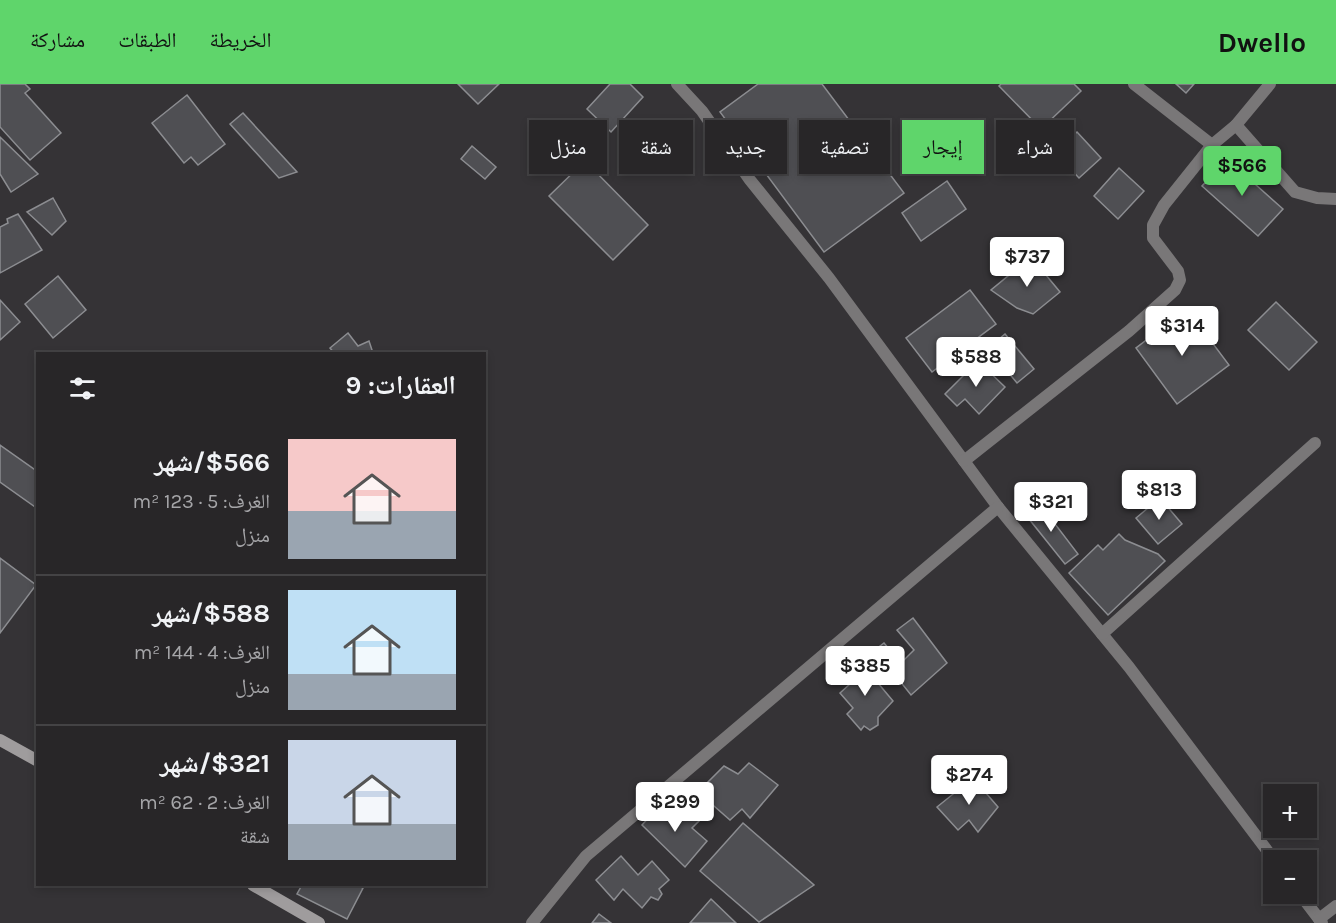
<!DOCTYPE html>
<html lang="ar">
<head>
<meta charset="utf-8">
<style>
  body { margin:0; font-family:Karla,"Noto Naskh Arabic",sans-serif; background:#302e30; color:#f1f3f6; direction:rtl; height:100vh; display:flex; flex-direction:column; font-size:22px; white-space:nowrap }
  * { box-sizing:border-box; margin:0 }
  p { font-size:20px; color:#a5a5a8 }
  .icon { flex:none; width:33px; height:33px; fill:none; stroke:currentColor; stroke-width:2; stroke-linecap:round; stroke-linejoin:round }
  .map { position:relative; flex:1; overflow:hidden; direction:ltr }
  .side { position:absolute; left:36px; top:268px; width:450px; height:534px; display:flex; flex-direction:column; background:#282628; border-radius:0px; box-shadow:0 3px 9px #0003,0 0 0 2px #444345; direction:rtl }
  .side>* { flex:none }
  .top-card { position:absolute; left:504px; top:36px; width:570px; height:54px; direction:rtl; display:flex; gap:12px }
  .controls { position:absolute; left:1263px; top:700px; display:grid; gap:12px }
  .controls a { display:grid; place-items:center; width:54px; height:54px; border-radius:0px; background:#282628; box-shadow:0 3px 9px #0003,0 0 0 2px #444345; font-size:30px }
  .price { position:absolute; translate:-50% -51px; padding:0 14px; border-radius:6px; background:#fff; color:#222; font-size:20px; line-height:39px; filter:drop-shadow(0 2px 3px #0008) }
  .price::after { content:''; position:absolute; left:50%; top:36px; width:18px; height:14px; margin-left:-9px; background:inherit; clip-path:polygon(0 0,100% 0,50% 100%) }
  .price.active { background:#5fd56b; color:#111 }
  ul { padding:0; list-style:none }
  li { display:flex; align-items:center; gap:18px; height:150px; padding:0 30px }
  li+li { border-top:2px solid #444345 }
  li span { display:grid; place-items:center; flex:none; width:168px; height:120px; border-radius:0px; color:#555 }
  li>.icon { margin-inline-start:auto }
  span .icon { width:72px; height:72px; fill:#fffc; stroke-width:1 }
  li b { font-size:26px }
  h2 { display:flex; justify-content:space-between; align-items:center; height:72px; padding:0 30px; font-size:26px }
  .pill { padding:0 21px; border-radius:0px; background:#282628; box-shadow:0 3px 9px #0003,0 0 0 2px #444345; font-size:21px; line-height:54px }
  .pill.active { background:#5fd56b; color:#111 }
  header { display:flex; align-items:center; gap:36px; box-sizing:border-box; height:84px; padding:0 30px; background:#5fd56b; color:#111 }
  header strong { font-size:28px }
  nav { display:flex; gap:33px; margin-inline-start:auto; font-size:21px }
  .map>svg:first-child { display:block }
</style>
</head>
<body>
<header>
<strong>Dwello</strong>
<nav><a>الخريطة</a><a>الطبقات</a><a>مشاركة</a></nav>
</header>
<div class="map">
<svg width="1336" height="839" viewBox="0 0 1336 839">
  <rect width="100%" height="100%" fill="#353336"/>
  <g fill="#4f4f53" stroke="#8c8d91" stroke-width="1.5">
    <polygon points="0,0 25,0 30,5 25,9 61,49 30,76 0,43"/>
    <polygon points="458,0 499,0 478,20"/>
    <polygon points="610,0 630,0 643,13 611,48 587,25"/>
    <polygon points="758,0 822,0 904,109 824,168 720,28"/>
    <polygon points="1001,0 1074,0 1081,7 1041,45 999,2"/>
    <polygon points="1176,0 1194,0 1186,9"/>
    <polygon points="187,11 225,60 198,81 191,73 184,79 152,39"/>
    <polygon points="243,29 297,88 279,94 230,40"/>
    <polygon points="1077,48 1101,74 1079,94 1055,68"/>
    <polygon points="0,53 38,90 11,108 0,90"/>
    <polygon points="472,62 496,83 485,95 461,75"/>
    <polygon points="1227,75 1283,125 1258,152 1202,102"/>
    <polygon points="585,77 648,141 613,176 549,112"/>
    <polygon points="1119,84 1144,107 1118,135 1094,112"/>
    <polygon points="947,97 966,125 921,157 902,129"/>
    <polygon points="53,114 66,137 52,151 27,128"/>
    <polygon points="18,130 42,166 0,189 0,143 8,139 7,135"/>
    <polygon points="1031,173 1060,208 1033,230 1017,224 991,206"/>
    <polygon points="58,192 86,226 53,254 25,220"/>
    <polygon points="970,206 996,240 932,288 906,254"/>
    <polygon points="0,216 20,238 0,256"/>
    <polygon points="1276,218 1317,258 1289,286 1248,246"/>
    <polygon points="1187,225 1229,281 1177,320 1136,264"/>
    <polygon points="348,249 358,262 369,257 373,269 335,270 330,264"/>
    <polygon points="1005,250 1034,285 1017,299 988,264"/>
    <polygon points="978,277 1005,303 979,330 965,315 957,322 945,310"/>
    <polygon points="0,361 38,388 38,425 0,398"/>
    <polygon points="1160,414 1182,440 1158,460 1136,434"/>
    <polygon points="1039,419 1078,470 1065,480 1025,430"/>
    <polygon points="1119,450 1125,456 1158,470 1165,477 1108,531 1069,489 1098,461 1103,466"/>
    <polygon points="0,474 36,501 0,549"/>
    <polygon points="913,534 947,579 911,611 875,566 884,559 901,579 914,566 897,546"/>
    <polygon points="857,574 893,617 878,633 878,641 870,646 864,642 861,646 847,630 853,624 840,609 851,599 845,586"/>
    <polygon points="749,679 778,701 750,734 742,725 730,736 698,708 724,682 738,690"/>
    <polygon points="973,694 998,723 978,748 969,736 958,746 937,723"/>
    <polygon points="664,717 684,733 687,729 699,737 692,744 707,757 685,783 642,741"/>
    <polygon points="743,739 814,801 759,838 700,787"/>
    <polygon points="621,772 638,791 652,777 669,796 659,805 662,810 658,816 651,813 642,824 623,805 614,816 596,796"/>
    <polygon points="302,801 356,801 363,804 347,835 297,810"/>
    <polygon points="711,815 736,839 690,839"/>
    <polygon points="599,830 611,839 592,839"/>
  </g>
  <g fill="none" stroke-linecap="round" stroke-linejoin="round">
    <g stroke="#797778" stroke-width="12">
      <polyline points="677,0 702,27 750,96 829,194 998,423 1129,583 1275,777"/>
      <polyline points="1134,0 1212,61"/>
      <polyline points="1236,41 1295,108 1317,114 1336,115"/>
      <polyline points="964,377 1129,247 1175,206 1180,196 1178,187 1153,154 1153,141 1164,121 1212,61 1236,41 1270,0"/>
      <polyline points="1102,550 1315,359"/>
      <polyline points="1300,810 1322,839"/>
      <polyline points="1319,835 1336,822"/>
      <polyline points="532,839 586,772 998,423"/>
    </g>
    <g stroke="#9f9c9d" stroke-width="12">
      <polyline points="0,656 38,677"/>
      <polyline points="253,801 319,839"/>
    </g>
  </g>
</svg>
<div class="controls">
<a>+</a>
<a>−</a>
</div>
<b class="price active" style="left:1242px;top:113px">$566</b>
<b class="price" style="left:1027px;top:204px">$737</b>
<b class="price" style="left:1182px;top:273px">$314</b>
<b class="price" style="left:976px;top:304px">$588</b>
<b class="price" style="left:1159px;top:437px">$813</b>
<b class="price" style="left:1051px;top:449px">$321</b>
<b class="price" style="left:865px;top:613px">$385</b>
<b class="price" style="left:969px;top:722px">$274</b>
<b class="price" style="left:675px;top:749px">$299</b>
<div class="top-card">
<a class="pill">شراء</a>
<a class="pill active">إيجار</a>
<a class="pill">تصفية</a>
<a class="pill">جديد</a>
<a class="pill">شقة</a>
<a class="pill">منزل</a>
</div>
<section class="side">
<h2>العقارات: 9<svg class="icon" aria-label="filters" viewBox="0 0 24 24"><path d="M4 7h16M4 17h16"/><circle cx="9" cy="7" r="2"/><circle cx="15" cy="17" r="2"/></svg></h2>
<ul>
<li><span style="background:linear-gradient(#f6c9c9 60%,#9aa5b1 0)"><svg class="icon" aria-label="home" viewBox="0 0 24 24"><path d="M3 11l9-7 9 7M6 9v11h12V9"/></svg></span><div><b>$566/شهر</b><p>الغرف: 5 · 123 m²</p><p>منزل</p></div></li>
<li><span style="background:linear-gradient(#bfe0f5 70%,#9aa5b1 0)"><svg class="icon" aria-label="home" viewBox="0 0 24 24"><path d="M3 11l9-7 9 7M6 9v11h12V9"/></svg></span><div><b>$588/شهر</b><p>الغرف: 4 · 144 m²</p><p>منزل</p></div></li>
<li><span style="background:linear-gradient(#c9d6e8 70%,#9aa5b1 0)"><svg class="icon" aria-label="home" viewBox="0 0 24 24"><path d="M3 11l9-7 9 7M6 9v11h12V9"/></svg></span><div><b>$321/شهر</b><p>الغرف: 2 · 62 m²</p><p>شقة</p></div></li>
</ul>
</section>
</div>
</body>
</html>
